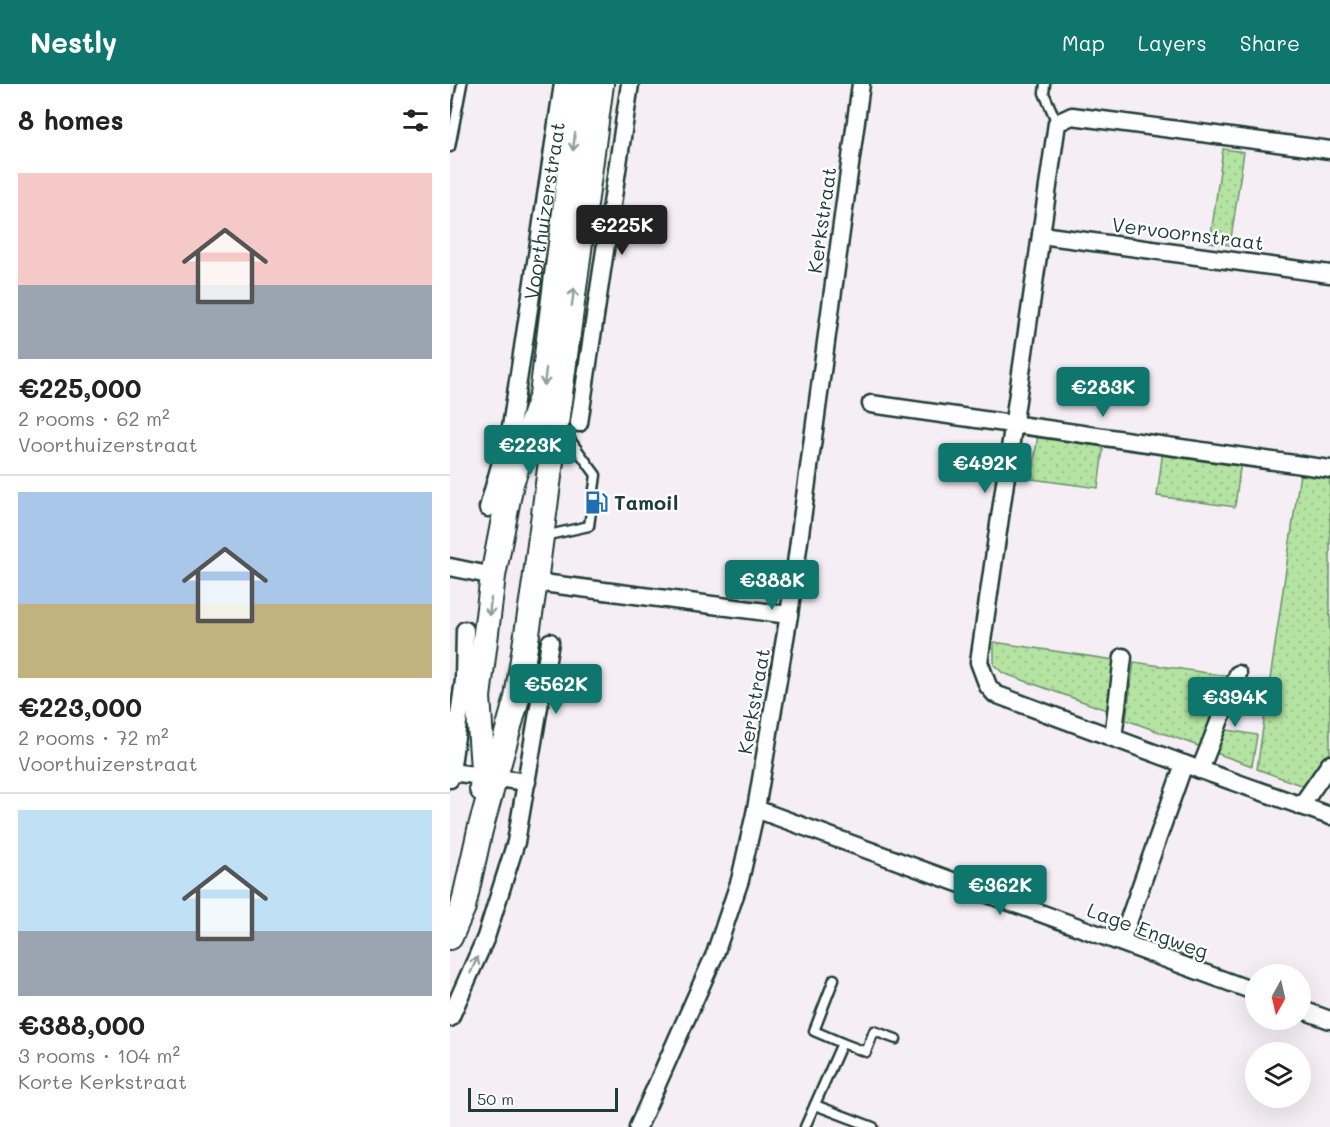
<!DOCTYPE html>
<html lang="en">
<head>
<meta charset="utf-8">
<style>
  body { margin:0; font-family:Mali,sans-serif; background:#f6f6f6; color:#222; height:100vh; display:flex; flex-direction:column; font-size:22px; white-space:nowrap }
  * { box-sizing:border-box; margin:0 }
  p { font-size:20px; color:#767676 }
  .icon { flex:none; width:33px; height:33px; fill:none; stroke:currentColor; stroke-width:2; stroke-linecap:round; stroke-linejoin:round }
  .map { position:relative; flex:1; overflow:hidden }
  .drawer { display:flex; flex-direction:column; background:#fff; width:450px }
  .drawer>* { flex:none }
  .needle { width:39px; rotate:188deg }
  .buttons { position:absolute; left:795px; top:880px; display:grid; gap:12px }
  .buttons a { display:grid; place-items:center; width:66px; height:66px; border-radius:50%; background:#fff; box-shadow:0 6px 24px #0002; font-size:30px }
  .scale { position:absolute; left:18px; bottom:15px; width:150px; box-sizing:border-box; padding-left:6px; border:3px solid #1f3d34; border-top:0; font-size:16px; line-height:21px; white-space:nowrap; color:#1f3d34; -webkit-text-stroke:4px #fff; paint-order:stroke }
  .price { position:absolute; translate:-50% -51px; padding:0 14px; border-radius:6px; background:#0f766e; color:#fff; font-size:20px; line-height:39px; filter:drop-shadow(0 2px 3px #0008) }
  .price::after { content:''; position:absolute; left:50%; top:36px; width:18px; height:14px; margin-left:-9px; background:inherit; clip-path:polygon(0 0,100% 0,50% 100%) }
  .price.active { background:#222; color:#fff }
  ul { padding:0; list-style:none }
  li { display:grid; align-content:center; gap:12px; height:318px; padding:0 18px }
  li+li { border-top:2px solid #e0e0e0 }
  li span { display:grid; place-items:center; height:186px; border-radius:0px; color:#555 }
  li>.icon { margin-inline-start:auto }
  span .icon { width:108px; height:108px; fill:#fffc; stroke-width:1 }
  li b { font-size:26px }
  h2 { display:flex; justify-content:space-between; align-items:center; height:72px; padding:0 18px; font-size:26px }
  header { display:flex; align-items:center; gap:36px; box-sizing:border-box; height:84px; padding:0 30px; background:#0f766e; color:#fff }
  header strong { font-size:28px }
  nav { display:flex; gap:33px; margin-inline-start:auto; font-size:21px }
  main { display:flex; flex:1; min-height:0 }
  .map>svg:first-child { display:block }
</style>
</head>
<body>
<header>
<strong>Nestly</strong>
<nav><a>Map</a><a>Layers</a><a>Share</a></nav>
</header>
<main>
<section class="drawer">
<h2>8 homes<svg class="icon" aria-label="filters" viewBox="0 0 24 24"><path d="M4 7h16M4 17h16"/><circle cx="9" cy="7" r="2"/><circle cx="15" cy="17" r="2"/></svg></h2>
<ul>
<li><span style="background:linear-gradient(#f6c9c9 60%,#9aa5b1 0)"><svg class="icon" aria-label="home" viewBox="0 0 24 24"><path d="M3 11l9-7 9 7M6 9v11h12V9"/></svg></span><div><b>€225,000</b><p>2 rooms · 62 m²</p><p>Voorthuizerstraat</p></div></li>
<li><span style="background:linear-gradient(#a9c7e8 60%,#c2b280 0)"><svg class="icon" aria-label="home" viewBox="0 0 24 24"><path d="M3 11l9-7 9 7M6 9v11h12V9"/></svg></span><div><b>€223,000</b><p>2 rooms · 72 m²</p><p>Voorthuizerstraat</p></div></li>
<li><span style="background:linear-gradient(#bfe0f5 65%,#9aa5b1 0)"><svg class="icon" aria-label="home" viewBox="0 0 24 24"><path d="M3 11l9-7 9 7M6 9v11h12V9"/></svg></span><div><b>€388,000</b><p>3 rooms · 104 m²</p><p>Korte Kerkstraat</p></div></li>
</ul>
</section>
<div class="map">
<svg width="880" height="1043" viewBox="0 0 880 1043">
  <defs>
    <pattern id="green-dots" width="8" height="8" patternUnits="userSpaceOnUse" patternTransform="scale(1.5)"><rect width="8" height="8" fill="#b4e3a2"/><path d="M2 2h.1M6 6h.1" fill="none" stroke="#9ac48c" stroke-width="1.8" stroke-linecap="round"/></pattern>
  </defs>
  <rect width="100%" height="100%" fill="#f6eef5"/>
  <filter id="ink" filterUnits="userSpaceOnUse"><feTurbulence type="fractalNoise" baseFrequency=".0167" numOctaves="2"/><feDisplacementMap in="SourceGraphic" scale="12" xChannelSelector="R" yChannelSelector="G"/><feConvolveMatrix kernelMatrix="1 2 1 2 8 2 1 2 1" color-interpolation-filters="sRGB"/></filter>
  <g filter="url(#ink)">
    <g fill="url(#green-dots)" stroke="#6a906b" stroke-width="1.5">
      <polygon points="773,65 794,68 780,161 760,158"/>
      <polygon points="588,349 654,358 648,404 582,395"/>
      <polygon points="713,366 791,376 785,423 707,412"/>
      <polygon points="850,389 880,393 880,669 858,702 853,702 807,685"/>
      <polygon points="544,558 664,576 659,627 553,589 544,581"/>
      <polygon points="684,578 778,592 751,663 676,636"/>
      <polygon points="772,645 807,651 802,682 763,668"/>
    </g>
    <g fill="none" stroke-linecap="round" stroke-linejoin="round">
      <defs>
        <g id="lane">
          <polyline points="595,0 594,9 607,39"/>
          <polyline points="0,63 12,0"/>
          <polyline points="94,452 139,442 146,391 110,342"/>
          <polyline points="392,959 416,968 424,947 446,955"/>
          <polyline points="365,1021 423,1043"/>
          <polyline points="355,1043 392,959 364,947 384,895"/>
        </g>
        <g id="street">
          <polyline points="591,151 607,39 622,32 880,66"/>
          <polyline points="421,320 880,385"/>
          <polyline points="129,339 180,0"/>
          <path id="s1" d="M38,424L61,343L113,0"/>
          <polyline points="0,483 43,492"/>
          <polyline points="85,498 339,531"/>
          <polyline points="663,654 673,573"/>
          <polyline points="734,680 880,732"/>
          <polyline points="750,686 788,590"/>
          <polyline points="1,688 77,698"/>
          <polyline points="0,695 14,596 15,546"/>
          <polyline points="851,722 880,680"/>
          <polyline points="306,725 806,908"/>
          <polyline points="671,858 734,680 545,610 538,602 529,578 591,151 880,190"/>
          <polyline points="850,925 880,936"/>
          <polyline points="0,934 36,853 66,758 100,558"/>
          <polyline points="188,1043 265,870 290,796 306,725 339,531 411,0"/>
        </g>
        <g id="secondary">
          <polyline points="32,705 33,685 28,613 43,492 61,399 92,311 131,0"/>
          <polyline points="0,853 13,823 30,746 67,614 85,498 151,0"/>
        </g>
      </defs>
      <use href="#lane" stroke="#1f3d34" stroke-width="13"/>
      <use href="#street" stroke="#1f3d34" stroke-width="21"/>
      <use href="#secondary" stroke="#1f3d34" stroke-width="28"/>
      <use href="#lane" stroke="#fff" stroke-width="8"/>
      <use href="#street" stroke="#fff" stroke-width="16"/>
      <use href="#secondary" stroke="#fff" stroke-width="24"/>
    </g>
    <defs><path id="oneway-shaft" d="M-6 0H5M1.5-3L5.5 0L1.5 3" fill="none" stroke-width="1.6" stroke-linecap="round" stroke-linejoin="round" transform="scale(1.5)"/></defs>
    <g stroke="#8f9e9a">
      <use href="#oneway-shaft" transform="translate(124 58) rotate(97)"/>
      <use href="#oneway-shaft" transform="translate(123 213) rotate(-82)"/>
      <use href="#oneway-shaft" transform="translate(95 293) rotate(97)"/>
      <use href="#oneway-shaft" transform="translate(40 523) rotate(96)"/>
      <use href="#oneway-shaft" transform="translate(24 881) rotate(-66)"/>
    </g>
  </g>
  <defs>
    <symbol id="fuel-bare" viewBox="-9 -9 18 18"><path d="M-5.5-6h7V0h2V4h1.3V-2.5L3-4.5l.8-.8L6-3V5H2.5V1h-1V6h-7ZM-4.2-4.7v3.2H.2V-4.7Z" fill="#1f6fb2" stroke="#fff" stroke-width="2.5" paint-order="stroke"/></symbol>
  </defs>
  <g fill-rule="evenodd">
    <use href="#fuel-bare" x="130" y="402" width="33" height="33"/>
  </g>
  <g text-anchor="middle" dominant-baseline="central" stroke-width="4.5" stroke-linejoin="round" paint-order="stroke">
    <g font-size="20" fill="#1f3d34" stroke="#fff">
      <text stroke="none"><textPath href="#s1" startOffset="303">Voorthuizerstraat</textPath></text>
      <text transform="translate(371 136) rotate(-82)">Kerkstraat</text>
      <text transform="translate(738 149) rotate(7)">Vervoornstraat</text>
      <text transform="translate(303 617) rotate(-80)">Kerkstraat</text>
      <text transform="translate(698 846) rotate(20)">Lage Engweg</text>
    </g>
    <g font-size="20" font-weight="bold" fill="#1f3d34" stroke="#fff" text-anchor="start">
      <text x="164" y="418">Tamoil</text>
    </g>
  </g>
</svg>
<div class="buttons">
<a><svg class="needle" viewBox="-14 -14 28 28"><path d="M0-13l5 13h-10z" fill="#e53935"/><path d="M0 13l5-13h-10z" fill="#767676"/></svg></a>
<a><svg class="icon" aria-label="layers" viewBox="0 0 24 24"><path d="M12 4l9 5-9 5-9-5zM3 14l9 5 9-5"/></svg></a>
</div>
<div class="scale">50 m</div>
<b class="price active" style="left:172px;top:172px">€225K</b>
<b class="price" style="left:653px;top:334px">€283K</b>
<b class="price" style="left:80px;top:392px">€223K</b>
<b class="price" style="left:535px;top:410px">€492K</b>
<b class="price" style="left:322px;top:527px">€388K</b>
<b class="price" style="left:106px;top:631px">€562K</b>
<b class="price" style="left:785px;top:644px">€394K</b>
<b class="price" style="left:550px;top:832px">€362K</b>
</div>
</main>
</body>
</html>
